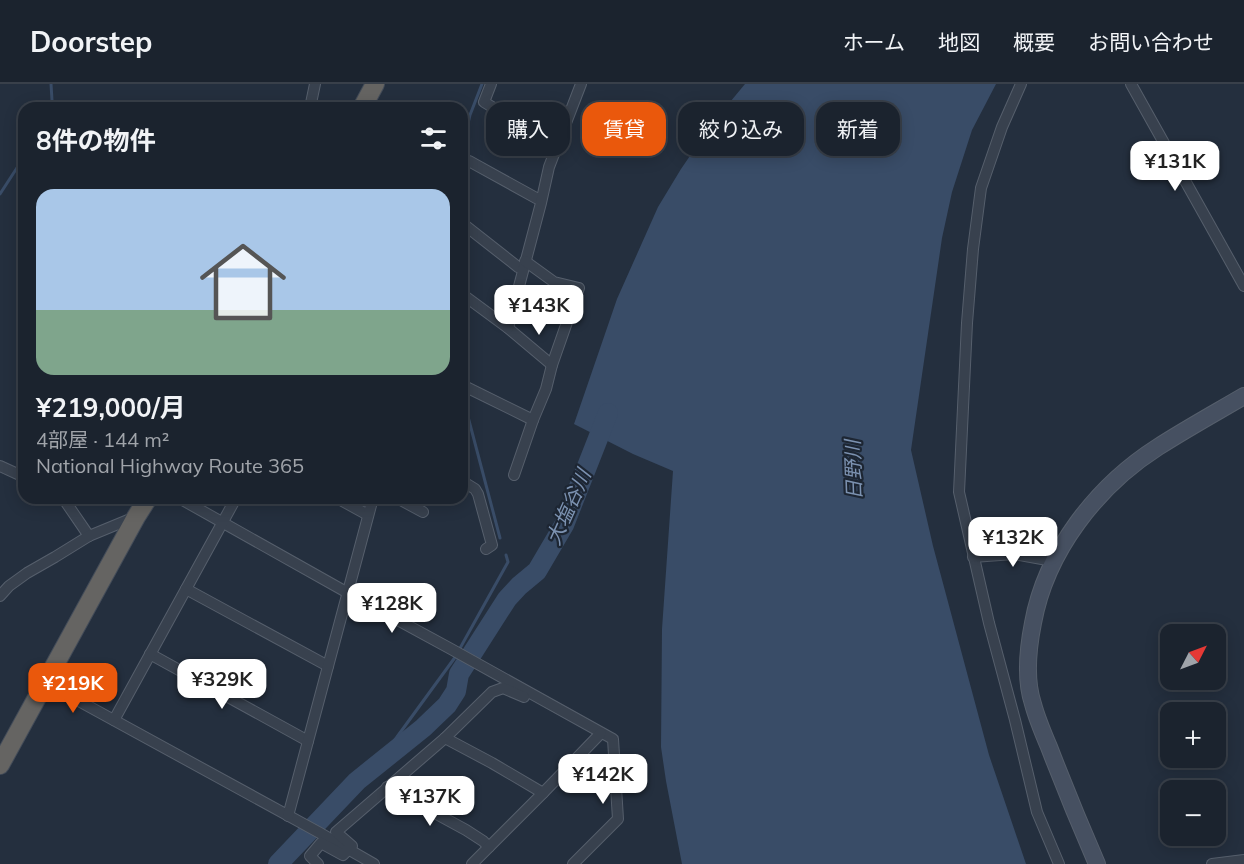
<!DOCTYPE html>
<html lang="ja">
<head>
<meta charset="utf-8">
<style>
  body { margin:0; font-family:Mulish,"Noto Sans JP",sans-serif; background:#242b36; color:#f1f3f6; height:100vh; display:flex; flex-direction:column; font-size:22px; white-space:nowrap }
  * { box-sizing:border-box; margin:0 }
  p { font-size:20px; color:#a0a4aa }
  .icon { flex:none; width:33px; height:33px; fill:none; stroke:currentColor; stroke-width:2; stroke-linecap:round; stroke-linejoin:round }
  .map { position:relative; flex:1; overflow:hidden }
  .sheet { position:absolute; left:18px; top:18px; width:450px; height:402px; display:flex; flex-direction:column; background:#1b232e; border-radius:18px; box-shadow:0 3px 15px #0003,0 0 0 2px #39404a }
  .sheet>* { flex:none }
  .guide { position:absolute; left:486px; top:18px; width:570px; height:54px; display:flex; gap:12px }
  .needle { width:39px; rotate:48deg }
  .tools { position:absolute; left:1160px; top:540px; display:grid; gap:12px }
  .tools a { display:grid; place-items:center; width:66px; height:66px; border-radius:12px; background:#1b232e; box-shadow:0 3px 15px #0003,0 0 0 2px #39404a; font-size:30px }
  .price { position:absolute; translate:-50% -51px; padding:0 14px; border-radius:12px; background:#fff; color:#222; font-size:20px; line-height:39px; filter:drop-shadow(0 2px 3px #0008) }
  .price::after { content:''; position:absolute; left:50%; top:36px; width:18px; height:14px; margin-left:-9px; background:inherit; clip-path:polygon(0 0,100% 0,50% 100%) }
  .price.current { background:#ea580c; color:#fff }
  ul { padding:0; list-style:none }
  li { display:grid; align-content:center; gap:12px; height:318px; padding:0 18px }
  li span { display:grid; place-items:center; height:186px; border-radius:18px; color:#555 }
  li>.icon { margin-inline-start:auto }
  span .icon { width:108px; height:108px; fill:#fffc; stroke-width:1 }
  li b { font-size:26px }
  h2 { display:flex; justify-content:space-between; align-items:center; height:72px; padding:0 18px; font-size:26px }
  .chip { padding:0 21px; border-radius:18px; background:#1b232e; box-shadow:0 3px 15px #0003,0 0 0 2px #39404a; font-size:21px; line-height:54px }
  .chip.current { background:#ea580c; color:#fff }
  header { display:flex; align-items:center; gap:36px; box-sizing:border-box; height:84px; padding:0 30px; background:#1b232e; border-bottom:2px solid #39404a }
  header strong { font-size:28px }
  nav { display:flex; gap:33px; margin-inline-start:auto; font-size:21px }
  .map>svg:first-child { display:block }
</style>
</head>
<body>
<header>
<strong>Doorstep</strong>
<nav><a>ホーム</a><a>地図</a><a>概要</a><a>お問い合わせ</a></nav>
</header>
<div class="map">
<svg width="1244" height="780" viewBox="0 0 1244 780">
  <rect width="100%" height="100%" fill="#242f3e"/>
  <polygon fill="#394c67" points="745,0 996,0 972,46 952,108 942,154 911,366 933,462 989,671 1026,780 682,780 666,697 661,663 662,545 673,387 633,370 574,340 617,215 658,123 681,85 711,41"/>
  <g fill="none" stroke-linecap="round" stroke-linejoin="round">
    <g stroke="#394c67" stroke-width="3">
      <polyline points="50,24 52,16 51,0"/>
      <polyline points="462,66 470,31 482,0"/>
      <polyline points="0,110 24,73"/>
      <polyline points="462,310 500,454"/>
      <polyline points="459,566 508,478 506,471"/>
      <polyline points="378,679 456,572"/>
    </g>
    <polyline stroke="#394c67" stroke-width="20" points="278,780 357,697 423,644 447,621 456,607 459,590 507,515 519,502 537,487 564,441 608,329"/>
    <defs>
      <g id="minor">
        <polyline points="491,0 484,18 556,62"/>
        <polyline points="1021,0 1002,43 981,104 973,165 967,239 959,408 989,539 1015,636 1037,728 1059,780"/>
        <polyline points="1131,0 1244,202"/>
        <polyline points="310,24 315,0"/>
        <polyline points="469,77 536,114 541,116"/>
        <polyline points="462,139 518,183 523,185"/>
        <polyline points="462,210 508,244 552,281"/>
        <polyline points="508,244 541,119 549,83 581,0"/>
        <polyline points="462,301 533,336"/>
        <polyline points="0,382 24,393"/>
        <polyline points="514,391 533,336 546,305 552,281 579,204 554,198 525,177"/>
        <polyline points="462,397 475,405 478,410 492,461 486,465"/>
        <polyline points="63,414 89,452"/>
        <polyline points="179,414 348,509 451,565 613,655 618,735 573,780"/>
        <polyline points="337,414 368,431"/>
        <polyline points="397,414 423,428"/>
        <polyline points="973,473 1014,470 1053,477"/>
        <polyline points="186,505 328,582"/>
        <polyline points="0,512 9,502 27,489 55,473 89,452 135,433"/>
        <polyline points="150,570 308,657"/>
        <polyline points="46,599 320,749 374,780"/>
        <polyline points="114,636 236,414"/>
        <polyline points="445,654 492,679 543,709"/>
        <polyline points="387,703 466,746 483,757 489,763"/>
        <polyline points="288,732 373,414"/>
        <polyline points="318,780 310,772 321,759 343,771 352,762 336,748 445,654 492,608 503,604 524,613"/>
        <polyline points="472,780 543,709 601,649"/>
        <polyline points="1212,780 1244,776"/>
      </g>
      <path id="secondary" d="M1097,780C1080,741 1064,702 1049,663C1043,649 1037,635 1033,620C1025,596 1028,564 1033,539C1046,467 1097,402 1158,363C1186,345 1215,329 1244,312"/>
      <g id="trunk">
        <polyline points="362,24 375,0"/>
        <polyline points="0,681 136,433 148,414"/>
      </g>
    </defs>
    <use href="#minor" stroke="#565f6c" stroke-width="12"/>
    <use href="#secondary" stroke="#565f6c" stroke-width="18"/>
    <use href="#trunk" stroke="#434c59" stroke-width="20"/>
    <use href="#minor" stroke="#38414e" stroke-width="10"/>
    <use href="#secondary" stroke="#465061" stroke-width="16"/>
    <use href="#trunk" stroke="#656462" stroke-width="18"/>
  </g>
  <g text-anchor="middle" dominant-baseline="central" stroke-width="4.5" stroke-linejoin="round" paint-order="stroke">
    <g font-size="20" font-style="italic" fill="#7c92b1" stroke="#1d2633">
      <text transform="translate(853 386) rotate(-92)">日野川</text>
      <text transform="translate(568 423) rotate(-66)">大塩谷川</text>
    </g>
  </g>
</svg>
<div class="tools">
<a><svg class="needle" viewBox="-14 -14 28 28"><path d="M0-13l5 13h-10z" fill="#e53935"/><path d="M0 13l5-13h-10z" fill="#a0a4aa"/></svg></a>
<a>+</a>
<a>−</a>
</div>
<b class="price" style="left:1175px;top:108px">¥131K</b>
<b class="price" style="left:539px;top:252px">¥143K</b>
<b class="price" style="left:1013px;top:484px">¥132K</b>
<b class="price" style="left:392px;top:550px">¥128K</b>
<b class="price" style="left:222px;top:626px">¥329K</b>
<b class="price current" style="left:73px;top:630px">¥219K</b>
<b class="price" style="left:603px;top:721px">¥142K</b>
<b class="price" style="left:430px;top:743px">¥137K</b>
<div class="guide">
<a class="chip">購入</a>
<a class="chip current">賃貸</a>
<a class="chip">絞り込み</a>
<a class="chip">新着</a>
</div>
<section class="sheet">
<h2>8件の物件<svg class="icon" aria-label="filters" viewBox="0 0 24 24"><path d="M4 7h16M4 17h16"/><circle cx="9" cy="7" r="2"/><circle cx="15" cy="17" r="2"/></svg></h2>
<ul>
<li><span style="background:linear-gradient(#a9c7e8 65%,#7fa58c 0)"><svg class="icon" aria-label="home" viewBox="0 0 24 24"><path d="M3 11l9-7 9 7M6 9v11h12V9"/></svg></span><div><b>¥219,000/月</b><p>4部屋 · 144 m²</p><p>National Highway Route 365</p></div></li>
</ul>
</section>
</div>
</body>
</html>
